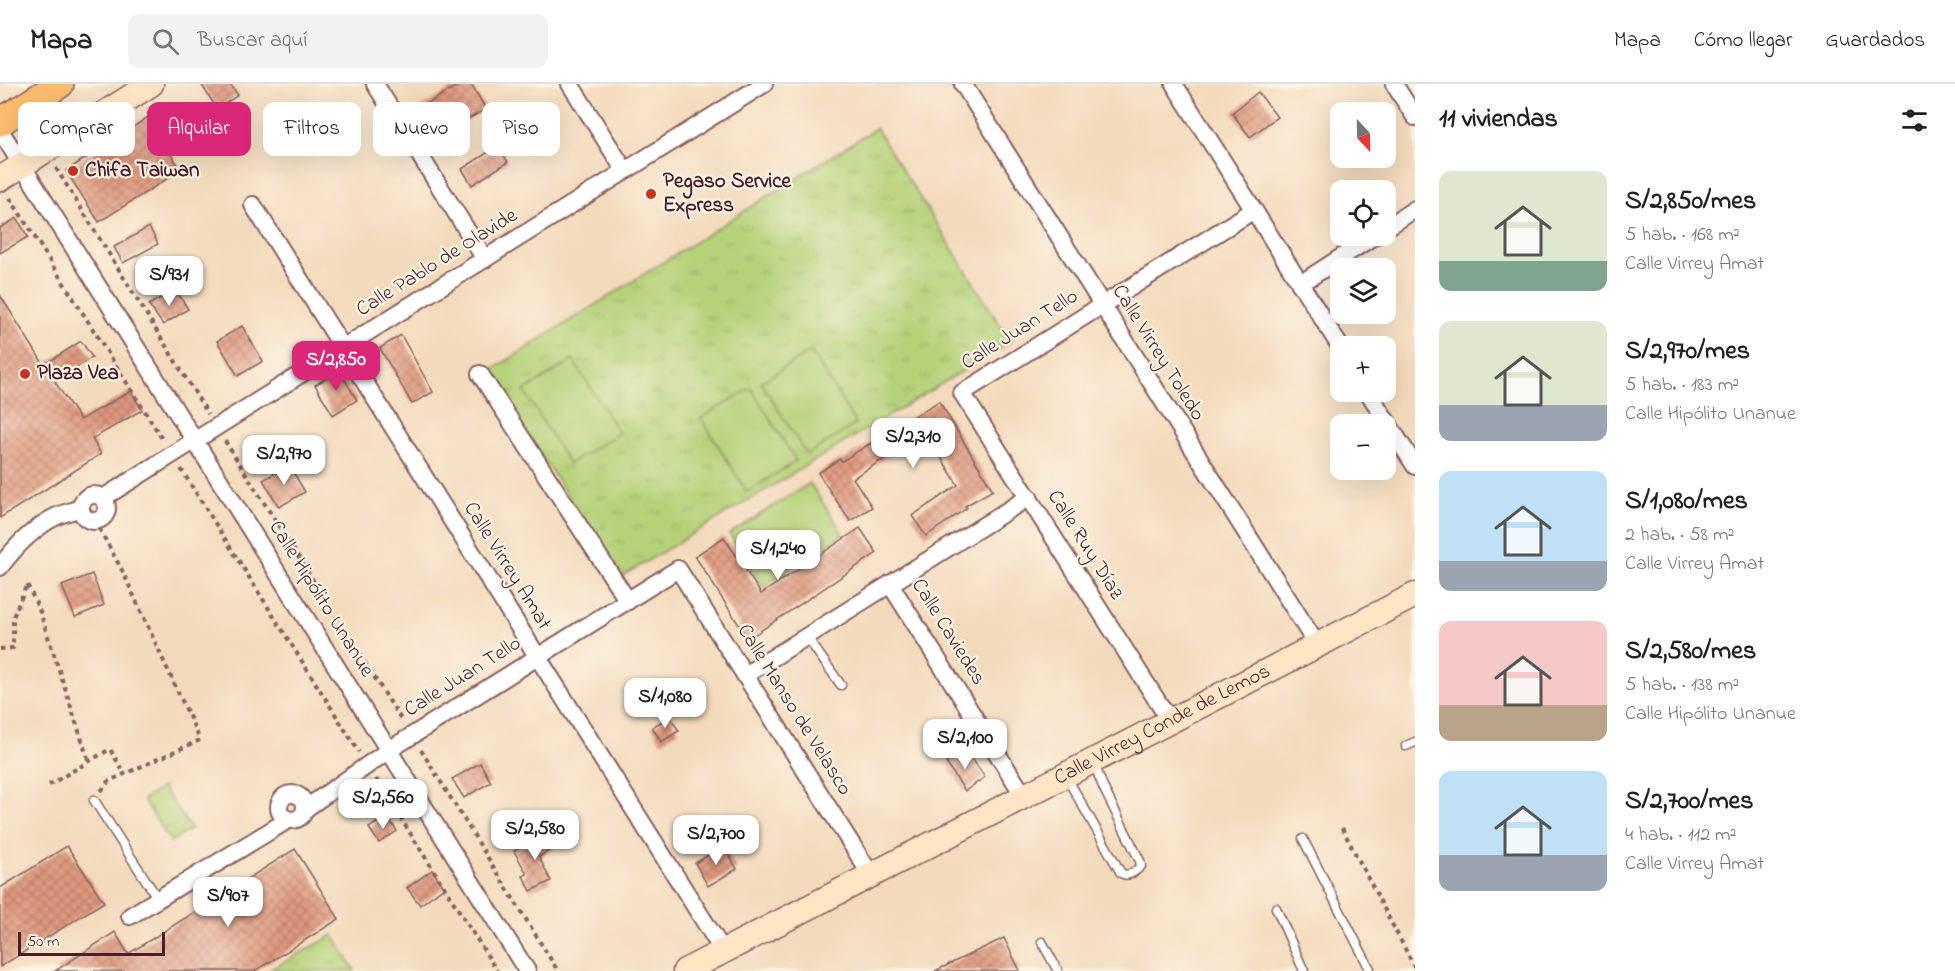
<!DOCTYPE html>
<html lang="es">
<head>
<meta charset="utf-8">
<style>
  body { margin:0; font-family:"Indie Flower",sans-serif; background:#f2f2f2; color:#222; height:100vh; display:flex; flex-direction:column; font-size:22px; white-space:nowrap }
  * { box-sizing:border-box; margin:0 }
  p { font-size:20px; color:#767676 }
  .icon { flex:none; width:33px; height:33px; fill:none; stroke:currentColor; stroke-width:2; stroke-linecap:round; stroke-linejoin:round }
  .map { position:relative; flex:1; overflow:hidden }
  .sheet { display:flex; flex-direction:column; background:#fff; width:540px }
  .sheet>* { flex:none }
  .top-card { position:absolute; left:18px; top:18px; width:570px; height:54px; display:flex; gap:12px }
  .needle { width:39px; rotate:158deg }
  .fabs { position:absolute; left:1330px; top:18px; display:grid; gap:12px }
  .fabs a { display:grid; place-items:center; width:66px; height:66px; border-radius:12px; background:#fff; box-shadow:0 6px 24px #0002; font-size:30px }
  .scale { position:absolute; left:18px; bottom:15px; width:147px; box-sizing:border-box; padding-left:6px; border:3px solid #4a1f2b; border-top:0; font-size:16px; line-height:21px; white-space:nowrap; color:#4a1f2b; -webkit-text-stroke:4px #fcf5e5; paint-order:stroke }
  .price { position:absolute; translate:-50% -51px; padding:0 14px; border-radius:12px; background:#fff; color:#222; font-size:20px; line-height:39px; filter:drop-shadow(0 2px 3px #0008) }
  .price::after { content:''; position:absolute; left:50%; top:36px; width:18px; height:14px; margin-left:-9px; background:inherit; clip-path:polygon(0 0,100% 0,50% 100%) }
  .price.selected { background:#db2777; color:#fff }
  ul { padding:0; list-style:none }
  li { display:flex; align-items:center; gap:18px; height:150px; padding:0 24px }
  li span { display:grid; place-items:center; flex:none; width:168px; height:120px; border-radius:12px; color:#555 }
  li>.icon { margin-inline-start:auto }
  span .icon { width:72px; height:72px; fill:#fffc; stroke-width:1 }
  li b { font-size:26px }
  h2 { display:flex; justify-content:space-between; align-items:center; height:72px; padding:0 24px; font-size:26px }
  .tag { padding:0 21px; border-radius:12px; background:#fff; box-shadow:0 6px 24px #0002; font-size:21px; line-height:54px }
  .tag.selected { background:#db2777; color:#fff }
  header { display:flex; align-items:center; gap:36px; box-sizing:border-box; height:84px; padding:0 30px; background:#fff; border-bottom:2px solid #e0e0e0 }
  header strong { font-size:28px }
  nav { display:flex; gap:33px; margin-inline-start:auto; font-size:21px }
  .search { width:420px; height:54px; background:#f2f2f2; display:flex; align-items:center; gap:15px; box-sizing:border-box; padding:0 21px; border-radius:12px; color:#767676; font-size:22px }
  main { display:flex; flex:1; min-height:0 }
  .map>svg:first-child { display:block }
</style>
</head>
<body>
<header>
<strong>Mapa</strong>
<div class="search"><svg class="icon" aria-label="search" viewBox="0 0 24 24"><circle cx="10" cy="10" r="6"/><path d="M15 15l6 6"/></svg>Buscar aquí</div>
<nav><a>Mapa</a><a>Cómo llegar</a><a>Guardados</a></nav>
</header>
<main>
<div class="map">
<svg width="1415" height="887" viewBox="0 0 1415 887">
  <defs>
    <pattern id="grass-tufts" width="24" height="20" patternUnits="userSpaceOnUse" patternTransform="scale(1.5)"><rect width="24" height="20" fill="#b5d279"/><path d="M3 7l-1-3M5 7V3M7 7l1-3M15 17l-1-3M17 17v-4M19 17l1-3" fill="none" stroke="#9db469"/></pattern>
    <pattern id="building-cross-hatch" width="8" height="8" patternUnits="userSpaceOnUse" patternTransform="scale(1.5)"><rect width="8" height="8" fill="#e0997e"/><path d="M0 0l8 8M0 8l8-8" fill="none" stroke="#b87c67"/></pattern>
  </defs>
  <rect width="100%" height="100%" fill="#fcf5e5"/>
  <filter id="ink" filterUnits="userSpaceOnUse"><feTurbulence type="fractalNoise" baseFrequency=".0167" numOctaves="2"/><feDisplacementMap in="SourceGraphic" scale="12" xChannelSelector="R" yChannelSelector="G"/><feConvolveMatrix kernelMatrix="1 2 1 2 8 2 1 2 1" color-interpolation-filters="sRGB"/></filter>
  <filter id="wash" filterUnits="userSpaceOnUse"><feTurbulence type="fractalNoise" baseFrequency=".008" numOctaves="4" result="noise"/><feDisplacementMap in="SourceGraphic" scale="24" xChannelSelector="R" yChannelSelector="G"/><feGaussianBlur stdDeviation="1.35" result="paint"/><feColorMatrix in="noise" values="0 0 0 0 0 0 0 0 0 0 0 0 0 0 0 0 0 1.4 0 .05"/><feComposite in="paint" operator="in"/></filter>
  <g filter="url(#wash)">
    <rect width="100%" height="100%" fill="#f4dabc"/>
    <g fill="url(#grass-tufts)" stroke="#807852" stroke-width="1.5">
      <polygon points="876,44 1011,258 621,493 487,289"/>
      <polygon points="162,703 191,745 171,758 143,716"/>
      <polygon points="333,851 355,887 268,887"/>
    </g>
    <g fill="#b5d279" stroke="#807852" stroke-width="1.5">
      <polygon points="811,267 856,340 807,371 761,298"/>
      <polygon points="573,276 619,349 569,380 524,307"/>
      <polygon points="751,304 796,377 747,408 701,334"/>
      <polygon points="810,399 843,450 763,503 729,450"/>
    </g>
    <g id="blocks">
      <g fill="url(#building-cross-hatch)">
        <polygon points="201,0 230,0 238,11 217,25"/>
        <polygon points="460,0 471,0 486,25 437,53 420,24"/>
        <polygon points="1258,8 1277,33 1250,53 1232,29"/>
        <polygon points="148,33 181,86 99,138 66,87"/>
        <polygon points="498,62 508,78 472,101 462,85"/>
        <polygon points="17,134 28,153 0,169 0,144"/>
        <polygon points="149,143 158,160 123,179 114,163"/>
        <polygon points="175,205 188,225 163,241 149,221"/>
        <polygon points="0,211 44,281 81,257 92,273 55,298 80,336 131,307 142,326 92,355 101,370 0,434"/>
        <polygon points="242,242 263,277 238,292 217,257"/>
        <polygon points="401,251 433,308 412,320 380,264"/>
        <polygon points="339,286 357,316 333,331 315,301"/>
        <polygon points="939,317 993,406 965,422 967,424 926,452 912,432 958,401 926,349 853,394 872,423 850,437 818,389 840,375 842,377"/>
        <polygon points="289,381 305,408 279,423 263,396"/>
        <polygon points="860,444 877,469 748,555 695,472 724,453 761,510"/>
        <polygon points="92,490 104,521 75,533 62,502"/>
        <polygon points="670,633 679,647 661,658 652,643"/>
        <polygon points="966,666 985,693 965,707 946,679"/>
        <polygon points="480,679 491,698 464,714 452,695"/>
        <polygon points="387,732 397,747 379,759 369,744"/>
        <polygon points="545,749 554,764 539,773 551,797 531,807 523,792 527,790 514,767"/>
        <polygon points="67,762 104,818 0,883 0,804"/>
        <polygon points="724,762 737,785 708,802 695,779"/>
        <polygon points="295,765 339,835 255,887 55,887 115,848 128,870"/>
        <polygon points="432,786 444,803 420,821 407,804"/>
        <polygon points="1004,854 1020,887 935,887"/>
      </g>
    </g>
  </g>
  <g filter="url(#ink)">
    <use href="#blocks" fill-opacity="0" stroke="#86605e" stroke-width="1.5"/>
    <g fill="none" stroke-linecap="round" stroke-linejoin="round">
      <defs>
        <g id="lane">
          <polyline points="806,552 841,601"/>
          <polyline points="1406,662 1415,658"/>
          <path d="M1067,694L1121,789C1128,794 1136,787 1141,782L1140,777L1104,705L1094,680"/>
          <polyline points="94,716 158,815"/>
          <polyline points="1303,755 1371,887"/>
          <polyline points="1276,824 1304,887"/>
          <polyline points="1042,858 1058,887"/>
        </g>
        <g id="street">
          <polyline points="375,0 485,175"/>
          <polyline points="570,0 625,87"/>
          <polyline points="963,0 1317,561"/>
          <polyline points="1174,0 1341,264"/>
          <polyline points="1394,0 1415,33"/>
          <polyline points="0,46 527,887"/>
          <polyline points="253,121 723,867"/>
          <polyline points="1386,144 1415,125"/>
          <polyline points="1300,200 1374,152"/>
          <polyline points="480,290 628,517"/>
          <polyline points="1368,308 1415,382"/>
          <circle cx="94" cy="424" r="13"/>
          <polyline points="103,414 764,0"/>
          <path d="M0,483C15,463 34,443 57,432C64,429 73,427 80,424"/>
          <polyline points="890,500 1024,712"/>
          <polyline points="745,591 1029,413"/>
          <polyline points="1170,637 962,309 1254,126"/>
          <circle cx="292" cy="723" r="13"/>
          <polyline points="305,725 389,666 678,485 871,791"/>
          <polyline points="130,832 288,736"/>
        </g>
        <g id="secondary">
          <polyline points="0,95 151,0"/>
          <path id="s1" d="M685,887L1415,511"/>
        </g>
        <polyline id="primary" points="0,38 60,0"/>
      </defs>
      <use href="#lane" stroke="#86605e" stroke-width="11"/>
      <use href="#street" stroke="#86605e" stroke-width="20"/>
      <use href="#secondary" stroke="#86605e" stroke-width="27"/>
      <use href="#primary" stroke="#86605e" stroke-width="30"/>
      <g stroke="#86605e" stroke-width="4" stroke-dasharray="4.5 4.5" stroke-linecap="butt">
        <polyline points="56,84 208,330"/>
        <polyline points="10,114 163,356"/>
        <polyline points="225,357 402,637"/>
        <polyline points="181,385 359,668"/>
        <polyline points="95,437 122,486 200,656 109,697 101,707"/>
        <polyline points="0,565 13,564 13,533 27,500 40,528 89,678"/>
        <polyline points="421,666 558,887"/>
        <polyline points="376,695 497,887"/>
        <polyline points="49,701 110,665 124,689"/>
        <polyline points="1342,744 1415,884"/>
      </g>
      <use href="#lane" stroke="#fff" stroke-width="8"/>
      <use href="#street" stroke="#fff" stroke-width="16"/>
      <use href="#secondary" stroke="#fee5c5" stroke-width="24"/>
      <use href="#primary" stroke="#fdbd6f" stroke-width="27"/>
    </g>
  </g>
  <g fill="#c8321e" stroke="#fcf5e5" stroke-width="2">
    <circle cx="73" cy="87" r="6"/>
    <circle cx="651" cy="110" r="6"/>
    <circle cx="25" cy="290" r="6"/>
  </g>
  <g text-anchor="middle" dominant-baseline="central" stroke-width="4.5" stroke-linejoin="round" paint-order="stroke">
    <g font-size="21" font-weight="bold" fill="#4a1f2b" stroke="#fcf5e5" text-anchor="start">
      <text x="85" y="87">Chifa Taiwan</text>
      <text x="663" y="98">Pegaso Service<tspan x="663" dy="24">Express</tspan></text>
      <text x="37" y="290">Plaza Vea</text>
    </g>
    <g font-size="21" fill="#4a1f2b" stroke="#fcf5e5">
      <text transform="translate(437 179) rotate(-32)">Calle Pablo de Olavide</text>
      <text transform="translate(1020 246) rotate(-32)">Calle Juan Tello</text>
      <text transform="translate(1158 269) rotate(58)">Calle Virrey Toledo</text>
      <text transform="translate(1085 461) rotate(58)">Calle Ruy Díaz</text>
      <text transform="translate(507 482) rotate(58)">Calle Virrey Amat</text>
      <text transform="translate(321 515) rotate(58)">Calle Hipólito Unanue</text>
      <text transform="translate(948 548) rotate(58)">Calle Caviedes</text>
      <text transform="translate(463 593) rotate(-32)">Calle Juan Tello</text>
      <text transform="translate(794 626) rotate(58)">Calle Manso de Velasco</text>
      <text stroke="none"><textPath href="#s1" startOffset="537">Calle Virrey Conde de Lemos</textPath></text>
    </g>
  </g>
</svg>
<div class="fabs">
<a><svg class="needle" viewBox="-14 -14 28 28"><path d="M0-13l5 13h-10z" fill="#e53935"/><path d="M0 13l5-13h-10z" fill="#767676"/></svg></a>
<a><svg class="icon" aria-label="locate" viewBox="0 0 24 24"><circle cx="12" cy="12" r="6"/><path d="M12 2v4M12 18v4M2 12h4M18 12h4"/></svg></a>
<a><svg class="icon" aria-label="layers" viewBox="0 0 24 24"><path d="M12 4l9 5-9 5-9-5zM3 14l9 5 9-5"/></svg></a>
<a>+</a>
<a>−</a>
</div>
<div class="scale">50 m</div>
<b class="price" style="left:169px;top:223px">S/931</b>
<b class="price selected" style="left:336px;top:308px">S/2,850</b>
<b class="price" style="left:913px;top:385px">S/2,310</b>
<b class="price" style="left:284px;top:402px">S/2,970</b>
<b class="price" style="left:778px;top:497px">S/1,240</b>
<b class="price" style="left:665px;top:645px">S/1,080</b>
<b class="price" style="left:965px;top:686px">S/2,100</b>
<b class="price" style="left:383px;top:746px">S/2,560</b>
<b class="price" style="left:535px;top:777px">S/2,580</b>
<b class="price" style="left:716px;top:782px">S/2,700</b>
<b class="price" style="left:228px;top:844px">S/907</b>
<div class="top-card">
<a class="tag">Comprar</a>
<a class="tag selected">Alquilar</a>
<a class="tag">Filtros</a>
<a class="tag">Nuevo</a>
<a class="tag">Piso</a>
</div>
</div>
<section class="sheet">
<h2>11 viviendas<svg class="icon" aria-label="filters" viewBox="0 0 24 24"><path d="M4 7h16M4 17h16"/><circle cx="9" cy="7" r="2"/><circle cx="15" cy="17" r="2"/></svg></h2>
<ul>
<li><span style="background:linear-gradient(#dfe7d0 75%,#7fa58c 0)"><svg class="icon" aria-label="home" viewBox="0 0 24 24"><path d="M3 11l9-7 9 7M6 9v11h12V9"/></svg></span><div><b>S/2,850/mes</b><p>5 hab. · 168 m²</p><p>Calle Virrey Amat</p></div></li>
<li><span style="background:linear-gradient(#dfe7d0 70%,#9aa5b1 0)"><svg class="icon" aria-label="home" viewBox="0 0 24 24"><path d="M3 11l9-7 9 7M6 9v11h12V9"/></svg></span><div><b>S/2,970/mes</b><p>5 hab. · 183 m²</p><p>Calle Hipólito Unanue</p></div></li>
<li><span style="background:linear-gradient(#bfe0f5 75%,#9aa5b1 0)"><svg class="icon" aria-label="home" viewBox="0 0 24 24"><path d="M3 11l9-7 9 7M6 9v11h12V9"/></svg></span><div><b>S/1,080/mes</b><p>2 hab. · 58 m²</p><p>Calle Virrey Amat</p></div></li>
<li><span style="background:linear-gradient(#f6c9c9 70%,#b9a48a 0)"><svg class="icon" aria-label="home" viewBox="0 0 24 24"><path d="M3 11l9-7 9 7M6 9v11h12V9"/></svg></span><div><b>S/2,580/mes</b><p>5 hab. · 138 m²</p><p>Calle Hipólito Unanue</p></div></li>
<li><span style="background:linear-gradient(#bfe0f5 70%,#9aa5b1 0)"><svg class="icon" aria-label="home" viewBox="0 0 24 24"><path d="M3 11l9-7 9 7M6 9v11h12V9"/></svg></span><div><b>S/2,700/mes</b><p>4 hab. · 112 m²</p><p>Calle Virrey Amat</p></div></li>
</ul>
</section>
</main>
</body>
</html>
